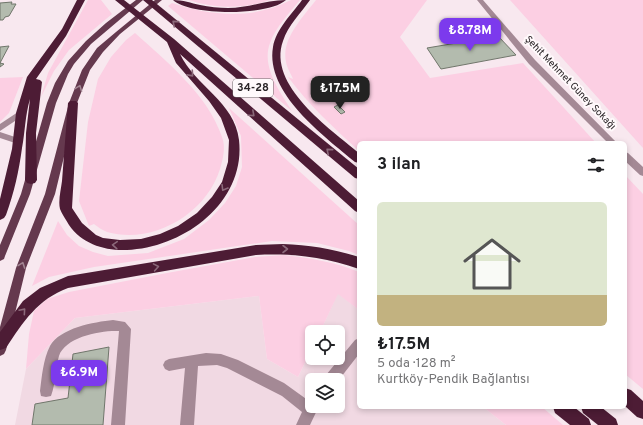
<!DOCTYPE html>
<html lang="tr">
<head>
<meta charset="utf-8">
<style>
  body { margin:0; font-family:Overpass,sans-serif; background:#f2f2f2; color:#202124; height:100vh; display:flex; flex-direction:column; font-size:15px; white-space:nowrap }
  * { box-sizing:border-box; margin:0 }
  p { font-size:13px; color:#757577 }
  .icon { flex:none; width:22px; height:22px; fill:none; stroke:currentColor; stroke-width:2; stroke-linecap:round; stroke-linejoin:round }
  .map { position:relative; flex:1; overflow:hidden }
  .side { position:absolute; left:357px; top:141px; width:270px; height:268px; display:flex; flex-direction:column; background:#fff; border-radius:6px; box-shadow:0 2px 6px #0003 }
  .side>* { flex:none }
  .buttons { position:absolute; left:305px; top:325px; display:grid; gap:8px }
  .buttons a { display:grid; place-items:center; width:40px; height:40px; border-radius:6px; background:#fff; box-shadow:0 2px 6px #0003; font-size:20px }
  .price { position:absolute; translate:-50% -34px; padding:0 9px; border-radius:8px; background:#7c3aed; color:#fff; font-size:13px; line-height:26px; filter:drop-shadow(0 1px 2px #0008) }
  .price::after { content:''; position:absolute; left:50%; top:24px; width:12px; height:9px; margin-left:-6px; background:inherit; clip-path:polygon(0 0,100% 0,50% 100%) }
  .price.current { background:#222; color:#fff }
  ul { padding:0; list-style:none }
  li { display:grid; align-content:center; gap:8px; height:212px; padding:0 20px }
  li+li { border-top:1px solid #e0e0e0 }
  li span { display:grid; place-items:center; height:124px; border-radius:6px; color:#555 }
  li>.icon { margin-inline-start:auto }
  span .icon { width:72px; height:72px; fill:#fffc; stroke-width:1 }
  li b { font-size:17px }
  h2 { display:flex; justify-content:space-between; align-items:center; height:48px; padding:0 20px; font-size:17px }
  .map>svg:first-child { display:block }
</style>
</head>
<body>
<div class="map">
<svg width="643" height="425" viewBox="0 0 643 425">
  <rect width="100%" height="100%" fill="#f8e8ef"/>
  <path fill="#f1d9e3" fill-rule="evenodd" d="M338,293L359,310V407H483L506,425H15L26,369L75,318L259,296L267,359L298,377L312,348V358H338V332H320ZM312,380H338V406H312Z"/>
  <g fill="#fccfe3">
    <polygon points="88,0 101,0 112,14 69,50 54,71 41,97 48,73"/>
    <path d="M189,0H270C245,9 214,9 189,0Z"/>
    <path d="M291,0H300C290,12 275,28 270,43C261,67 280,92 292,111L168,6L172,3C211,16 253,20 291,0Z"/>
    <path d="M316,0H427L400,37L430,78L523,63L596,143H359V151C334,128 309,105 288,77L293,79C291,74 287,68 286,62C281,39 303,17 316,0Z"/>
    <polygon points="510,0 643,0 643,148"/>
    <path d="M135,33C167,62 208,95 222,137C226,147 223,159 220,169C206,214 153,245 107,232C102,230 98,227 94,224L89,226L79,201L88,122L98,79L111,57L126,40Z"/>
    <polygon points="23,77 9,113 0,122 0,78"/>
    <polygon points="229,108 359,225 359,255 349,251 317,243 272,241 94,267 49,277 32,286 58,221 67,235 79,246 93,252 108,256 148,253 184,239 209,220 225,203 236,186 242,167 241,136"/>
    <polygon points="625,175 643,194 643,389 625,374"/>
    <path d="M284,255C310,258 335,262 359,272V310L338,294L320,332H312V348L298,377L267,359L259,296L75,318L26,369L29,334L34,311L47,299L69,292L167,273L255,257Z"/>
    <polygon points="483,407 542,407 563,425 506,425"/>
  </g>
  <g fill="#b3bbae" stroke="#70766b">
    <polygon points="12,2 11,4 16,4 9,16 5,17 3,20 0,20 0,3"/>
    <polygon points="498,36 516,55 441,69 427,48"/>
    <polygon points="9,46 0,63 4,64 0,67 0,47"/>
    <polygon points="338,105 345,112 341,114 334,107"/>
    <polygon points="109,347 103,425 32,425 35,404 68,398 73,354"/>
  </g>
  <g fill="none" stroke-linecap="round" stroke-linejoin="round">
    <g fill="#a48995" fill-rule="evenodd">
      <polygon points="477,0 483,0 535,60 617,143 608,143 529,64"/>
      <polygon points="21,110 24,111 25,113 24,115 0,131 0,124"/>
      <polygon points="0,132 21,139 22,141 18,144 0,138"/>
      <polygon points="625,152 628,153 643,167 643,176 640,175 625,161"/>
      <path d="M113,320L125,322L131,329L125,425H111L119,331C101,330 65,337 59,356C55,369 56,383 51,396L46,397L41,396L40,391C42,376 43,360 50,346C60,328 94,322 113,320Z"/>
      <polygon points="359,338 359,354 338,381 338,380 325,380 326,375 355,340"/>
      <polygon points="206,353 221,354 238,360 284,383 309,401 312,399 312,406 319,406 310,425 296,425 302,412 282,396 227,368 217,365 198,366 194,425 180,425 185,368 169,371 165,369 163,365 165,361 169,359"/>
    </g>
    <g fill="#65394e" fill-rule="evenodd">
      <polygon points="136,0 143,0 91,44 74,64 68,74 56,103 30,194 5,256 4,259 0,261 0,245 21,194 47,103 55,83 68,61 86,41 106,23"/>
      <polygon points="155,0 162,0 120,34 103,52 90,70 77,103 55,194 26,268 6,350 4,354 0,356 0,327 16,268 45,194 69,103 82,70 97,48 116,32"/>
    </g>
    <g fill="#4d1c35" fill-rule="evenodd">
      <path d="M77,0H85L66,36L36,79L40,80L42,82L36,133L37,180L35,183L31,184L27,183L25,180L26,133L30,99C25,116 25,132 22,148C19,171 14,193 6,215L4,218L0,220V199L12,149L16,113L27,77L62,29Z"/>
      <path d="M115,0H124L174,39L359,201V213L355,211L180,54C195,86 235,102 239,140C246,203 183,248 127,250C105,251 82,244 69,225C66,220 62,214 60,209C58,201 61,189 62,181C64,155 66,129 68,103L70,101H76L78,103L72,208L82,223L96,235L103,238L120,240L141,239L160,234L178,226L197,213L212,197L222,182L228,162L229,140L221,118L209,101L176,63L167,42Z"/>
      <polygon points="143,0 152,0 359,169 359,179 355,178"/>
      <path d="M173,0C183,0 191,3 200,5C209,7 219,8 228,8C248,8 266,0 286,0C269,16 190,16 173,0Z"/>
      <path d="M302,0H310C301,13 288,25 283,41C267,85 330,129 359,153V163L355,162C324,136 265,93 273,47C276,29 292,14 302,0Z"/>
      <path d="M283,244C309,245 334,249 359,257V269C325,257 292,253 256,255L68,288C38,299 23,322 6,348L0,350V332L23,301L40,288L68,276L256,245Z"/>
      <polygon points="625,388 631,390 643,401 643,419 637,417 625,406"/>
      <polygon points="553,407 574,407 589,419 591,425 570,425 555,413"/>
      <polygon points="581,407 601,407 616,419 618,425 598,425 583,413"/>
    </g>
  </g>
  <defs><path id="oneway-chevron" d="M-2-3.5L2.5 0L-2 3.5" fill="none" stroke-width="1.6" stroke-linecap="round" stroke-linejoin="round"/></defs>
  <g stroke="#8b697a">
    <use href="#oneway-chevron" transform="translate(175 23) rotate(-140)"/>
    <use href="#oneway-chevron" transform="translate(191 74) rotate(48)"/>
    <use href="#oneway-chevron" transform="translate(252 114) rotate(42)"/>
    <use href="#oneway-chevron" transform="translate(329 151) rotate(-140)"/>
    <use href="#oneway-chevron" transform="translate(224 188) rotate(121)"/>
    <use href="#oneway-chevron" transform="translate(115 245) rotate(-176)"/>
    <use href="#oneway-chevron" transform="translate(285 249)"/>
    <use href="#oneway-chevron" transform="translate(156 267) rotate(-10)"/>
    <use href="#oneway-chevron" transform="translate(23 311) rotate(-49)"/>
  </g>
  <g stroke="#a38693">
    <use href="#oneway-chevron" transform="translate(79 88) rotate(-69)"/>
    <use href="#oneway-chevron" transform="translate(22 265) rotate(-70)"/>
  </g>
  <g text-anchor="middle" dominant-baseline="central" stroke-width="4" stroke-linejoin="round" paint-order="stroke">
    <g font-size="10" fill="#2a2427" stroke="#fff9fb">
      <text transform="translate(570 83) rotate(46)">Şehit Mehmet Güney Sokağı</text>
    </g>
    <rect fill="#fff9fb" stroke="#6a6467" stroke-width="1" x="233" y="79" width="40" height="18" rx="3"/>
    <g font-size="11" font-weight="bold" fill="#2a2427">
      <text x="253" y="88">34-28</text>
    </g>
  </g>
</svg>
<div class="buttons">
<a><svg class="icon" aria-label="locate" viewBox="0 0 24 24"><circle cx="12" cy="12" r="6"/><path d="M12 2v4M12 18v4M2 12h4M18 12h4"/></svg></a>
<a><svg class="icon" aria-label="layers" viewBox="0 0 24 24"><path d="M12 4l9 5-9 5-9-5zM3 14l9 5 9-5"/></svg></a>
</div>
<b class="price" style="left:470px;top:52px">₺8.78M</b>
<b class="price current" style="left:340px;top:110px">₺17.5M</b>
<b class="price" style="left:79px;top:394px">₺6.9M</b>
<section class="side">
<h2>3 ilan<svg class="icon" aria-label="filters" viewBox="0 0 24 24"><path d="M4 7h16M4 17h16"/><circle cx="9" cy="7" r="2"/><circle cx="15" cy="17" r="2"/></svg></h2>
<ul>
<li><span style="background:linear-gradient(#dfe7d0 75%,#c2b280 0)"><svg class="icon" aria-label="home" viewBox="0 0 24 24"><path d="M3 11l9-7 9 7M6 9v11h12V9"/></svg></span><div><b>₺17.5M</b><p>5 oda · 128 m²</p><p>Kurtköy-Pendik Bağlantısı</p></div></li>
</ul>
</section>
</div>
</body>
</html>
